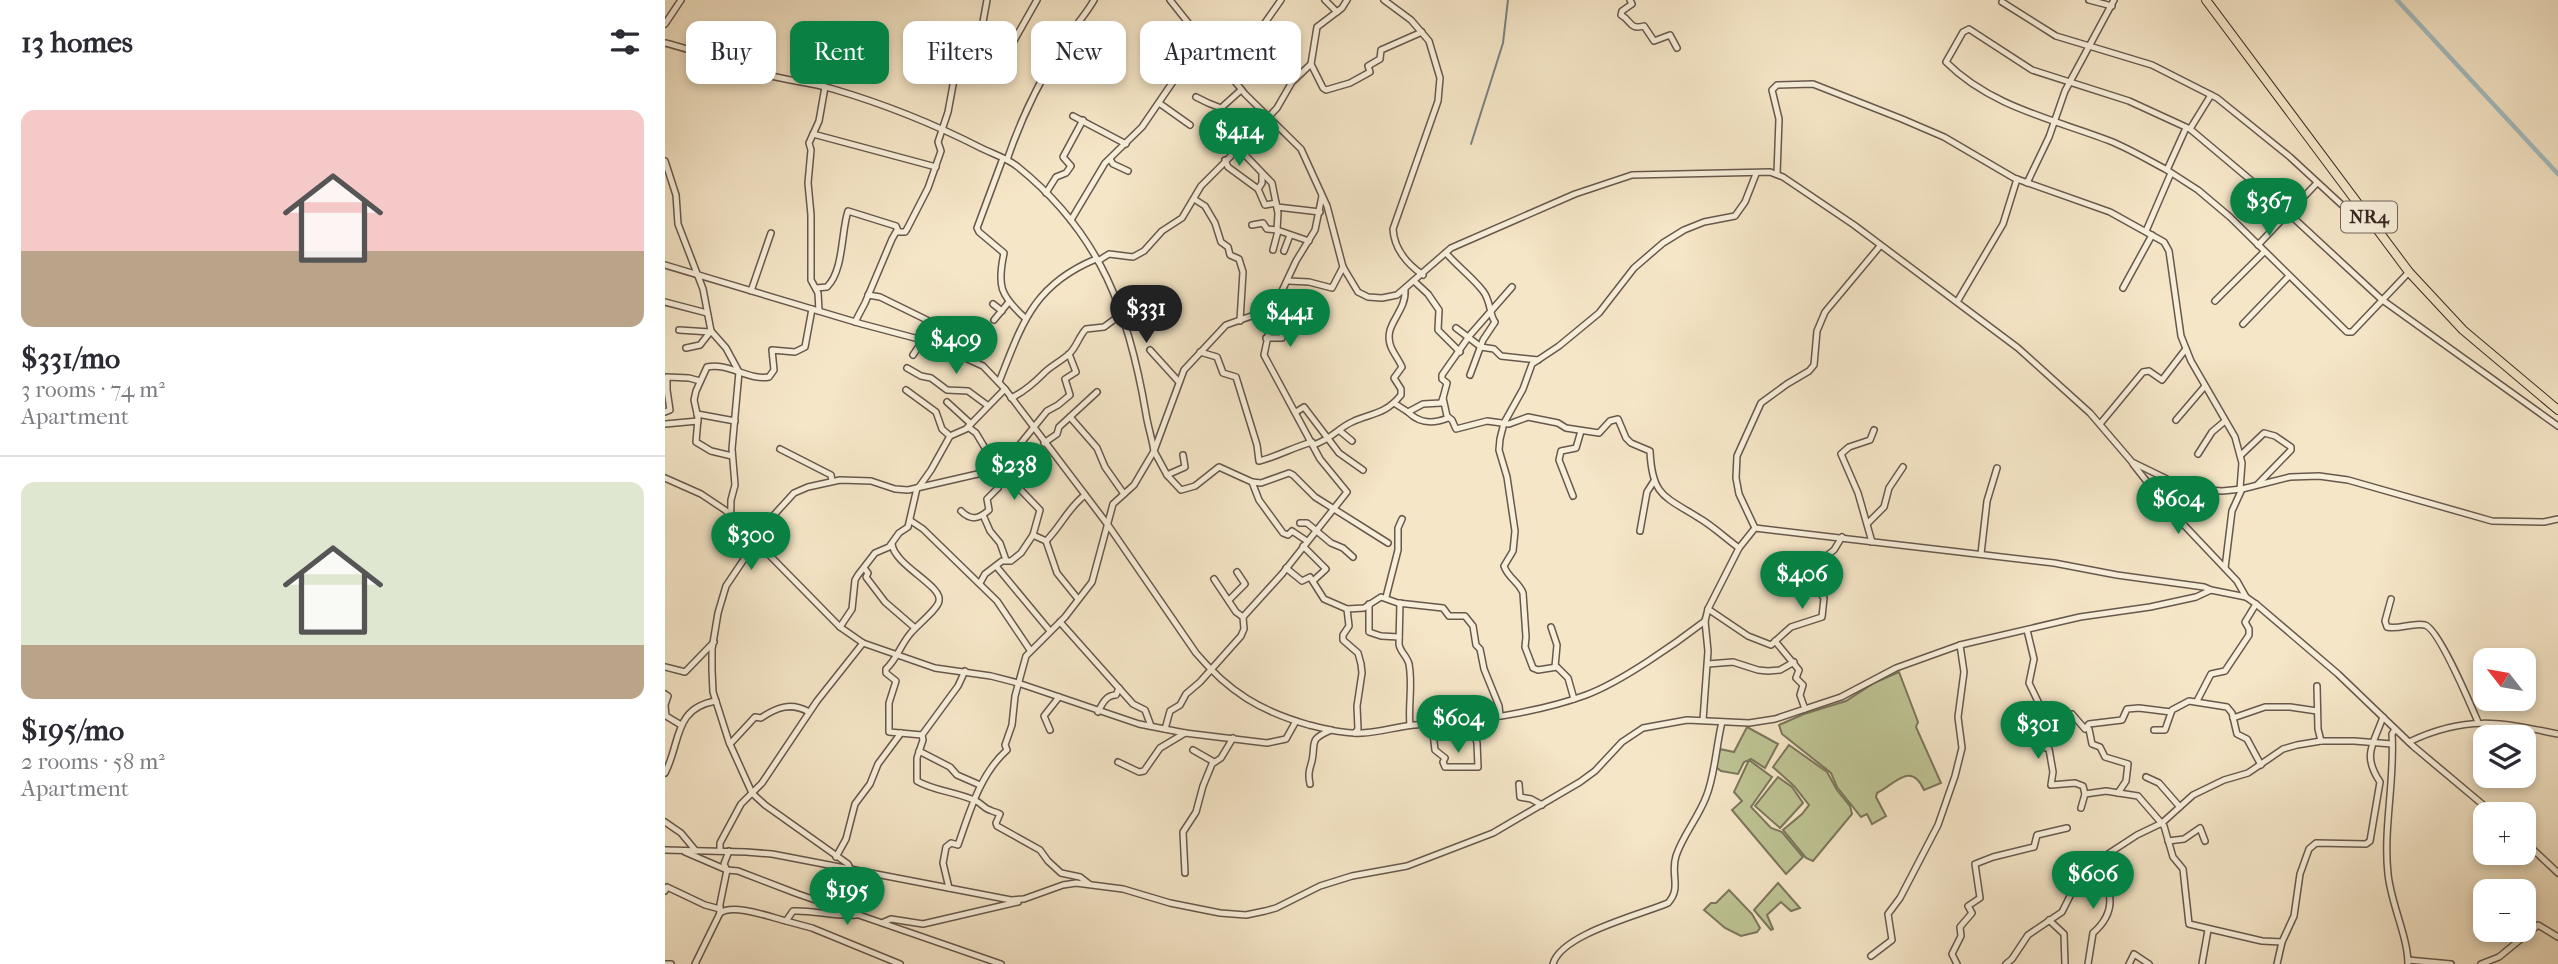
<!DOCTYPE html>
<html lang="en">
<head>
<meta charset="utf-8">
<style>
  body { margin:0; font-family:"IM FELL French Canon",serif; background:#f2f2f3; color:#2b2b33; height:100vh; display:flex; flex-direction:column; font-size:26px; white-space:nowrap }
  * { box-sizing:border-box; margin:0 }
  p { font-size:23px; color:#7c7c81 }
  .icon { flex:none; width:38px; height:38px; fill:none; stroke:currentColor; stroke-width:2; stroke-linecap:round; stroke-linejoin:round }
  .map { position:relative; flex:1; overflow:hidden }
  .side { display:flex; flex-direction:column; background:#fff; width:665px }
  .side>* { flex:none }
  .guide { position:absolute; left:21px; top:21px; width:665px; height:63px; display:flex; gap:14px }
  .needle { width:46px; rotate:301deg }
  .controls { position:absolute; left:1808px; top:648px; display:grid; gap:14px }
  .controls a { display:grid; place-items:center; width:63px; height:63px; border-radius:14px; background:#fff; box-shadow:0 4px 10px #0003; font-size:35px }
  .price { position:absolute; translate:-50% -60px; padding:0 16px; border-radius:24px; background:#0b8043; color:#fff; font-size:23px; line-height:46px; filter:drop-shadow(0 2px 4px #0008) }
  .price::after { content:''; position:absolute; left:50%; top:42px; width:21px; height:16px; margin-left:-10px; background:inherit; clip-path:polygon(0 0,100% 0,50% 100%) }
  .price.current { background:#222; color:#fff }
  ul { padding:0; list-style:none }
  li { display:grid; align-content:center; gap:14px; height:371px; padding:0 21px }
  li+li { border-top:2px solid #e1e1e2 }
  li span { display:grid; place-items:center; height:217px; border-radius:14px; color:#555 }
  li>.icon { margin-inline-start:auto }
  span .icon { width:126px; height:126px; fill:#fffc; stroke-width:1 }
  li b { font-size:30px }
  h2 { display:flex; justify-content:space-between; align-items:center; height:84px; padding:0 21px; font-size:30px }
  .tag { padding:0 24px; border-radius:14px; background:#fff; box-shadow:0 4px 10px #0003; font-size:24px; line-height:63px }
  .tag.current { background:#0b8043; color:#fff }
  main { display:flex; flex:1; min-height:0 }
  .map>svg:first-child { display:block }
</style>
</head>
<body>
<main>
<section class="side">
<h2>13 homes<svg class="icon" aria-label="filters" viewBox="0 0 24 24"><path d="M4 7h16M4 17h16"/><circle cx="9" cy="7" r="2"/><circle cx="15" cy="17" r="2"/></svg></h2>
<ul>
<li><span style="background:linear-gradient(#f6c9c9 65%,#b9a48a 0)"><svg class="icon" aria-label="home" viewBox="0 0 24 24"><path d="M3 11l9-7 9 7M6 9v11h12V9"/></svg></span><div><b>$331/mo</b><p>3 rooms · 74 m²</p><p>Apartment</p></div></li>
<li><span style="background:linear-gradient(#dfe7d0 75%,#b9a48a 0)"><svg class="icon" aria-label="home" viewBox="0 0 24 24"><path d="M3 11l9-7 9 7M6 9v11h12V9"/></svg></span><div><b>$195/mo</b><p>2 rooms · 58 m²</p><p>Apartment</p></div></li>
</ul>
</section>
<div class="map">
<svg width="1893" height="964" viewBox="0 0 1893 964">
  <rect width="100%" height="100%" fill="#f5e6c7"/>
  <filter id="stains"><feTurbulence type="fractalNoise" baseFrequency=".00286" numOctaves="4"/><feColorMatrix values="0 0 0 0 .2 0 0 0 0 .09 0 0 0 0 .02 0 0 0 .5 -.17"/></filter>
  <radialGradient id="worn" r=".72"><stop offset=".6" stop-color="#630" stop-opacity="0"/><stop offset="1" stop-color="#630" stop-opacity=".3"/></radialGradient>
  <g fill="#bec494" stroke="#7b765c" stroke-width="2">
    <path d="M1234,672L1253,722L1251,727L1276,783L1259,790C1246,761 1230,784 1212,793L1211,797L1221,816L1207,824L1202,814L1196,817L1172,787L1166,773L1117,734L1114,725L1139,714L1181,701L1209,683Z"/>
    <polygon points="1082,727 1113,744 1100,768 1086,759 1084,760 1107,777 1086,807 1106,828 1117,832 1138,857 1121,874 1067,810 1077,801 1069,792 1084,760 1079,762 1073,774 1056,771 1051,767 1055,749 1069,752"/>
    <polygon points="1124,745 1162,772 1172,790 1185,806 1187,814 1148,861 1141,858 1118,830 1137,814 1144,805 1129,786 1108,767"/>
    <polygon points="1113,777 1127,787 1138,803 1115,828 1090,806"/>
    <polygon points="1113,883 1135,908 1126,911 1116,902 1102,915 1108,929 1106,930 1089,910"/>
    <polygon points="1064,890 1087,914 1095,928 1092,932 1076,936 1060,928 1039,910 1046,903 1051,903"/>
  </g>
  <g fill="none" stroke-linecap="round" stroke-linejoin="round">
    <polyline stroke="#788182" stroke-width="2" points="806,144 838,43 843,0"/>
    <polyline stroke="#a3bcc1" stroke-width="4.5" points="1732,0 1893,174"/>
    <defs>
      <g id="minor">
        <polyline points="505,0 580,94 636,149 662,206 678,267 693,292 703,297 717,298 732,295 786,248 910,194 967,175 1105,172 1118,177 1189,225 1353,348 1425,413 1467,462 1506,481 1543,490 1557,491 1577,489 1625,477 1654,476 1683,480 1827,521 1879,522 1893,519"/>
        <polyline points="660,0 672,12"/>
        <path d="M719,0L746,20L764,41L775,78L773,101L728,229C729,248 742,264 758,275"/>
        <path d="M965,0L967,4L957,11L956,15C967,21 964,30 979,26L989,41L1005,35L1012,48"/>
        <polyline points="1424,0 1447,6"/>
        <polyline points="1337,2 1391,36 1487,65 1552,98 1625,157 1690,217 1697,221 1705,219"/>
        <polyline points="0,24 16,0"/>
        <polyline points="315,38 346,46 372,0"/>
        <path d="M0,43C36,52 70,66 106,76C127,81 148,83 168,89C219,104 269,124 316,148C328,154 342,158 353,167C436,234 464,313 481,414C483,427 487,438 489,451L469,485L448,504L427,582L400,617L361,656L350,696L347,725L340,745L342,750C315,774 305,811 293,845L286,843L281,847L278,863L284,888"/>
        <polyline points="646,64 658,88 661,90 685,83 705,72 703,66 715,59 716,50 757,32"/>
        <polyline points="559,69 590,37 616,0"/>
        <path d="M531,97C540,102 547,105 556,108L576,90"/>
        <polyline points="494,103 525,125"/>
        <polyline points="408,116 461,144"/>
        <polyline points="1521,128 1502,170 1533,190 1565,217 1682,332 1687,332 1744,272"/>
        <polyline points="1525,129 1546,95"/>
        <polyline points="148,134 271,167"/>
        <polyline points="580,143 581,156 607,183 613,213 612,230 644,241"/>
        <path d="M338,158L312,228L314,232L339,253C332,286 335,295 360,318"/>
        <polyline points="445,159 448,164 463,171"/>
        <path d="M342,160C355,121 375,80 397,45C407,29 420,16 429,0"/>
        <polyline points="560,160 563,167 593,189"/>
        <polyline points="0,161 11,195 13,224 38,289 46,331 61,348 74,372 67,449 70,485 66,500 65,543"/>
        <path d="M1502,170C1483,160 1465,149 1445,141C1388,119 1326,107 1281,62L1298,32L1304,29L1367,70L1464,101L1525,129L1607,198L1716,299L1893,426"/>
        <polyline points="1112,174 1114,119 1107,90 1112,85 1148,84 1237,119 1279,137 1349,178 1445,212 1499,242 1504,251 1516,336 1526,361 1570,437 1577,463 1575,489"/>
        <polyline points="597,175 597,183 593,189 600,205 611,203"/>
        <polyline points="1362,183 1384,137 1400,91 1449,0"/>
        <polyline points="381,193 391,177 401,173 406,166 398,157 418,120"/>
        <polyline points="529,199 540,206 550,223 556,242 563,247 565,255 574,259 578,272 575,321"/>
        <polyline points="612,207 655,212"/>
        <polyline points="406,220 440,163 477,127 516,70 536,65 549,56"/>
        <polyline points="587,225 598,223 602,229 612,230"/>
        <polyline points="1481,231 1506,173"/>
        <polyline points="1593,245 1652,183"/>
        <polyline points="608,250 613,231"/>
        <polyline points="619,251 625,235"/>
        <path d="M781,253C792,266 807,277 818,291C826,301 824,314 830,322L818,340L805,375"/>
        <polyline points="433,261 444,254 468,257 479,251 497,231 517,218 536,186 583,139 612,108 627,82 646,64 652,27 677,8 682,0"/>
        <path d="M0,265L197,324L265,342L318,366L340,389L443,525L531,653C564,692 595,711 644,725C661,729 679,734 697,733C721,732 744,722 767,725C819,719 872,713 921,695C956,682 1010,644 1040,621"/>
        <polyline points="623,281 644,282 667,288 678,267"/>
        <polyline points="749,281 763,294 774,310 773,330 795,352"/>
        <path d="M847,287L805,335L777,375V379L782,383L778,398L782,416L787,420L791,429L822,421L844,424L863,417L893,423L901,428L934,433L945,421L953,419L961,438L966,443L985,451C987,496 999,496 1034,518C1048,526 1060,538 1074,548"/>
        <path d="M151,288L162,287C179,270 176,232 183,211L231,226L233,231"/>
        <polyline points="1458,288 1487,235"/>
        <polyline points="86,291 106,233"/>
        <polyline points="203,295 215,297 264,321 258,340 248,355"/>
        <polyline points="452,297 458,296 478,301 501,299"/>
        <polyline points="1550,301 1599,252"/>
        <polyline points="0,302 42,313"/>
        <polyline points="1292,302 1338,224 1352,179"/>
        <polyline points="328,304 337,311"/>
        <polyline points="609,308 561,325 519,370 489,451 502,475 516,490 530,486 554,467 587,482 594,500 618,533 623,535 627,531 642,541"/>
        <polyline points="154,311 153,293 146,280 146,215 143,183 146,150 144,143 154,121 160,87"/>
        <polyline points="329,320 343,303"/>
        <polyline points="190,322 200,303 227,239 231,232 240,232 242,229 263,188 276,151 273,142 283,112 293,58 298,52 308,52 313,49 322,0"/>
        <polyline points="1578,324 1624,276"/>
        <polyline points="791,328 816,347 829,349 836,356 873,360"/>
        <polyline points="14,330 45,332"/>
        <polyline points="601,338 617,338 618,326"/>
        <polyline points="21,348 35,345 46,331"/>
        <polyline points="485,350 514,382"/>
        <path d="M535,352L552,357L558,373L571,377L592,445L594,461C611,457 629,447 647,442"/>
        <polyline points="242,368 256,376 266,378 282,390 303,391 322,405"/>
        <path d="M334,382C357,324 368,285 431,259"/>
        <polyline points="241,390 271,412 277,429 285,436"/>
        <path d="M346,398C359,392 368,384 378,374C385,366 397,361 405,353C412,346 414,336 421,329L439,327L458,313"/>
        <polyline points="282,402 306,424"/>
        <polyline points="729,403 743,412 758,404 776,403 778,398"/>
        <polyline points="0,412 5,410 2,390 2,377 24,378 35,381"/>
        <polyline points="631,412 639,407 674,453 698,470"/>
        <path d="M743,412C755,424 768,424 783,418"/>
        <polyline points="32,414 70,421"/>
        <polyline points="405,417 432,448 440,467 459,494"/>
        <polyline points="1511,420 1540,386"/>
        <polyline points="0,424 33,421"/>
        <polyline points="1435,424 1478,372 1484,371 1497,380 1520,350"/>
        <polyline points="303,427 311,433 320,448"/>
        <polyline points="675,431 687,441"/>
        <polyline points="379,443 392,434 394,427 432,392"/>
        <path d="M648,445C667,439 672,429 687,422C706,413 720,415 736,395V389L729,378L737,367C734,360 729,354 726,347C717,324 742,313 740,289"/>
        <polyline points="115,449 166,475 167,481"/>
        <polyline points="1533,454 1547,432 1560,421"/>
        <polyline points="1576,455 1599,433 1610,436 1626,447 1626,450 1593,484"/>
        <path d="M67,456L46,451L31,442L33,418L29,400L31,391L42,367C63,362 84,381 104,377L109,370L107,350L130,352L140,347L147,309"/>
        <polyline points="1468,464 1501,506 1572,581 1581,597"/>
        <polyline points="330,470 350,484 375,510 368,535"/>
        <polyline points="502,475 520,467 518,455"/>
        <polyline points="0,478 36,494 60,510 175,627 198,643 270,668 326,676 353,683 474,724 520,733 602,743 621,739 631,721"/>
        <polyline points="587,482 596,483 624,473 628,475 650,497 723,543"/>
        <polyline points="254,487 266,470 285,436 301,429 340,389"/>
        <polyline points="908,496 894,460 896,451 911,448 916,431"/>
        <path d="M296,511C306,521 314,519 324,510L322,499L333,488L327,476L328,471"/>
        <polyline points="318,515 325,531 335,543 341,560"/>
        <polyline points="246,521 258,529 332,601 365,650"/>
        <polyline points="635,523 642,523 666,543 678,548 688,557"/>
        <polyline points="1203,523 1219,507 1224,488 1238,467"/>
        <polyline points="1090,528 1074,494 1071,478 1072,456 1096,403 1122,384 1144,371 1149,365 1152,331 1160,312 1215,246"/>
        <polyline points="975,531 982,492 989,481"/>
        <polyline points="381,541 392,573 413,599"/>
        <polyline points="1207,542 1193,493 1176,454 1184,447 1205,440 1209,430"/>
        <path d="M227,544C229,565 278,586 274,601C273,609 251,626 245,634C235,646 232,659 221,669V673L231,681L224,703V732L257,735"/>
        <polyline points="638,546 661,569 648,581"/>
        <polyline points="1316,554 1322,501 1332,468"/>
        <polyline points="331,566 385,631"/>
        <polyline points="199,568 203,573 201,577 220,602 250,628"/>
        <polyline points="621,568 637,581 645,577 659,599 682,609 699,608 716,597 733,603 778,608 784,616 800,616 808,626 811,645 815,649 819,669 834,706 835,716"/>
        <polyline points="1560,568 1567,511 1577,489"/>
        <polyline points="549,579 571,612 578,617"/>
        <path d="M315,583L320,574L337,561H346L356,553L368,535L381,541C396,526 403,508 420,495"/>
        <polyline points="721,597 733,550 733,528 737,519"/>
        <path d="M1726,599L1720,621L1722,627C1734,630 1748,622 1760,625C1774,629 1806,706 1813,722"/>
        <polyline points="564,600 580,584 572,572"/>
        <path d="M735,603L734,644C735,652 742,656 744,664C748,685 743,705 745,725"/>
        <polyline points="704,604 704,632 716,636 734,637"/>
        <polyline points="682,609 684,626 678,635 678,640 693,653 696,664 697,673 692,706 693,729 690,733"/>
        <polyline points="1043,609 1083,636 1106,645 1126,627 1157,617 1159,598 1145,580 1144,570 1169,550 1177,537"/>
        <polyline points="395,622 468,704 480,710 486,726"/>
        <polyline points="175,627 187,609 190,580 193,575 210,553 224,547 234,533 243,527 252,488"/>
        <polyline points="886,627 892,645 890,667"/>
        <polyline points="1362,630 1369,659 1364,683 1380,716 1387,719 1407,714 1420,729 1424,724 1457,720 1462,709 1474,708 1506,712"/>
        <polyline points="1110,641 1134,670 1131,678 1138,685 1135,695 1140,709"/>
        <polyline points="1043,664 1068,662 1093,670 1103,671 1115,670 1129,662"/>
        <polyline points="0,667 20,672 49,642"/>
        <path d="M300,671L293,686L257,735L258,740L252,758V781C269,791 292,792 311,801C316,803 320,809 325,810C328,812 332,812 335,814L331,823L332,826L375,850L383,861L396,873L415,877L424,884"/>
        <polyline points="1652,686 1653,729 1656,741"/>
        <polyline points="0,694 3,696 0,705 1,716 16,725"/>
        <path d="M909,699L903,678L892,667L873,670L868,668L860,647L861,637L858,593C854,582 843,578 839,566L848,551L850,531L842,477L834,450L835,439L839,423L858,389L867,364L894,346L934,313L969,268L998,243L1019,230L1039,222L1070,216L1080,202L1091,174"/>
        <polyline points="1532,701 1546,674 1560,671 1584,635 1584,629 1580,622 1591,604"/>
        <path d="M433,712C437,704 441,695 451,695L454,688"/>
        <polyline points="1378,712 1371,717 1371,721 1375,746 1384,749 1388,772 1386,785 1410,783 1418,786 1420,794"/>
        <polyline points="1568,718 1600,707 1625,707 1652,711"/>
        <polyline points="1038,720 1043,651 1040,621 1043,609 1074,548 1090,528 1389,563 1452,575 1539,587 1546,590"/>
        <polyline points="767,725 770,750 780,758 778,762 780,767 813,767 812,743 805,719"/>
        <polyline points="1421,728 1424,729 1427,744 1435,747 1440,757 1463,764 1461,781 1453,793"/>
        <polyline points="500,729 505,711 515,705 521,694 535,682 576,636 579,629 578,617 617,574 682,492 655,459 599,355 609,308 631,261 650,230 657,196"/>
        <path d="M1730,729L1727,734C1730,781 1718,828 1723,874C1726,904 1743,937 1743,964"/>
        <polyline points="385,730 379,716 394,697"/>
        <polyline points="1489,730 1500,730 1507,710 1524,701 1562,707 1567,713 1572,734 1582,739 1596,765"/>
        <path d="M1744,742C1800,715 1835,722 1893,734"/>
        <path d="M65,744L90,717L96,718C112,707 126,702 144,712"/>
        <polyline points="528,750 549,762"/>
        <polyline points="254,751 285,767 292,775 315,785"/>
        <polyline points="453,762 474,772 479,771 495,748 520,733"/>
        <path d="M0,773C16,743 8,708 51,701"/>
        <polyline points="1481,777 1494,783 1514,806"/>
        <path d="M645,784C643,774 644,771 647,761C651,742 643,740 666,730"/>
        <polyline points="854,784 855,797 866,799 877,805"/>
        <polyline points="1416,808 1420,794 1441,791 1473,796 1499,826 1508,857 1518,869 1524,924 1597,941 1617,942"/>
        <polyline points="0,822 16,833 31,851"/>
        <polyline points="1858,840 1893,873"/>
        <polyline points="1503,841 1519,839 1535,828 1540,841"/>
        <polyline points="0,850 81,852 107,854 346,900 359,899 398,885 411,883 458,889 505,903 555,913 581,915 600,911 611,908 655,886 687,876 742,866 828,833 915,782 930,771 957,742 978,728 1022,720 1084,723 1110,719 1176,697 1231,668 1295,645 1415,617 1485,607 1531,597 1546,590 1581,597 1591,604 1673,674 1748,746 1829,814"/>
        <polyline points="55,851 55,843 76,804 97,783 152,701 198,643"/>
        <polyline points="20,852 62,870 73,871 133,894 336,964"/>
        <polyline points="171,857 181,839 190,804 205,784 213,764 236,733"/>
        <polyline points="186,870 183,864 100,805 87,793 64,742 48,692 47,670 47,649 53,613 61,586 108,516 129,493 143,487 175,480 206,481 230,489 243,490 330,470 343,459 382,411 393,405 405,395 400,379 411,372 404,354"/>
        <polyline points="520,873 518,832 531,812 538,786 547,764 556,758 568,738"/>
        <polyline points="0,891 2,887 40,905 55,909"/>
        <path d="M55,913C68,903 105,917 121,921L128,911C149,910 170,917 191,915"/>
        <polyline points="1384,920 1399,934 1400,964"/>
        <polyline points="121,921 147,928 235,964"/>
        <polyline points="219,922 226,919 258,924 353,902"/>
        <polyline points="1206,956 1227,940 1223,914 1235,898 1273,825 1290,776 1297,748 1293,717 1299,672 1295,645"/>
        <polyline points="1743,960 1786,964"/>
        <polyline points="0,964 6,964"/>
        <polyline points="30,964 55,913 55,904 62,870 59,864 64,851"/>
        <path d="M888,964C896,934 975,915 1003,903C1017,888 1005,874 1011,856C1018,835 1033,818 1041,797C1050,776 1051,746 1057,722"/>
        <polyline points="1292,964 1287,954 1296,936 1295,927 1307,913 1303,906 1315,898 1310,864 1328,857 1369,847 1372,835 1402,828"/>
        <polyline points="1341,964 1347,959 1363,935 1397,912 1413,880 1426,865 1472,835 1497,823 1528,795 1559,780 1583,773 1618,749 1632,745 1656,741 1689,741 1727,744"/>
        <path d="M1423,964L1428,933C1444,919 1450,902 1440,882C1436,875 1431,870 1430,861"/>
        <polyline points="1464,964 1469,954 1484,964"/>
        <polyline points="1537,964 1543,930"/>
        <path d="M1612,964L1617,942L1629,916L1635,874L1644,849L1651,843L1701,844L1705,841L1715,782C1697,755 1708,745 1718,717"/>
        <polyline points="1816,964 1834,957 1873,925 1893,937"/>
      </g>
      <polyline id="highway" points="1541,0 1744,272 1798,330 1893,410"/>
    </defs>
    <use href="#minor" stroke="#67584d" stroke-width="8"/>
    <use href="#highway" stroke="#382924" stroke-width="10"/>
    <use href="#minor" stroke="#f8efdb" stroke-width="5"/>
    <use href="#highway" stroke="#f5e6c7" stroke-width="8"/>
  </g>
  <g text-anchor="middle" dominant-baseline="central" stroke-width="5" stroke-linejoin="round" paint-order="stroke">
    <rect fill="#f8efdb" stroke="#72645b" stroke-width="2" x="1676" y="201.5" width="56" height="31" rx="5"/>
    <g font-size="19" font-weight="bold" fill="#382924">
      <text x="1704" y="217">NR4</text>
    </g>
  </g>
  <rect width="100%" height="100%" filter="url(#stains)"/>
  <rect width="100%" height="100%" fill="url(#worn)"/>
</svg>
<div class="controls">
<a><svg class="needle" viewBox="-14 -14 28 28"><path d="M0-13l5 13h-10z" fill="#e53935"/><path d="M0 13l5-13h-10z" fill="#7c7c81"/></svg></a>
<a><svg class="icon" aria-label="layers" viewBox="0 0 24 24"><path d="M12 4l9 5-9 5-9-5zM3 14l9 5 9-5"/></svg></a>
<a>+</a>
<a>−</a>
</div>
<b class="price" style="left:574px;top:168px">$414</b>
<b class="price" style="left:1604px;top:238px">$367</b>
<b class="price current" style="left:481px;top:345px">$331</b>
<b class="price" style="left:625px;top:349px">$441</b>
<b class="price" style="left:291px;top:376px">$409</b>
<b class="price" style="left:349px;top:502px">$238</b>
<b class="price" style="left:1513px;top:536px">$604</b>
<b class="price" style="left:86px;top:572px">$300</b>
<b class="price" style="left:1137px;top:611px">$406</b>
<b class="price" style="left:793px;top:755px">$604</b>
<b class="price" style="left:1373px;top:761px">$301</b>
<b class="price" style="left:1428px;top:911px">$606</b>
<b class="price" style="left:182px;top:927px">$195</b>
<div class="guide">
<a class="tag">Buy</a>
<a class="tag current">Rent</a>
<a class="tag">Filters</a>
<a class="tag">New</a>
<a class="tag">Apartment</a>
</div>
</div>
</main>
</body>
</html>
